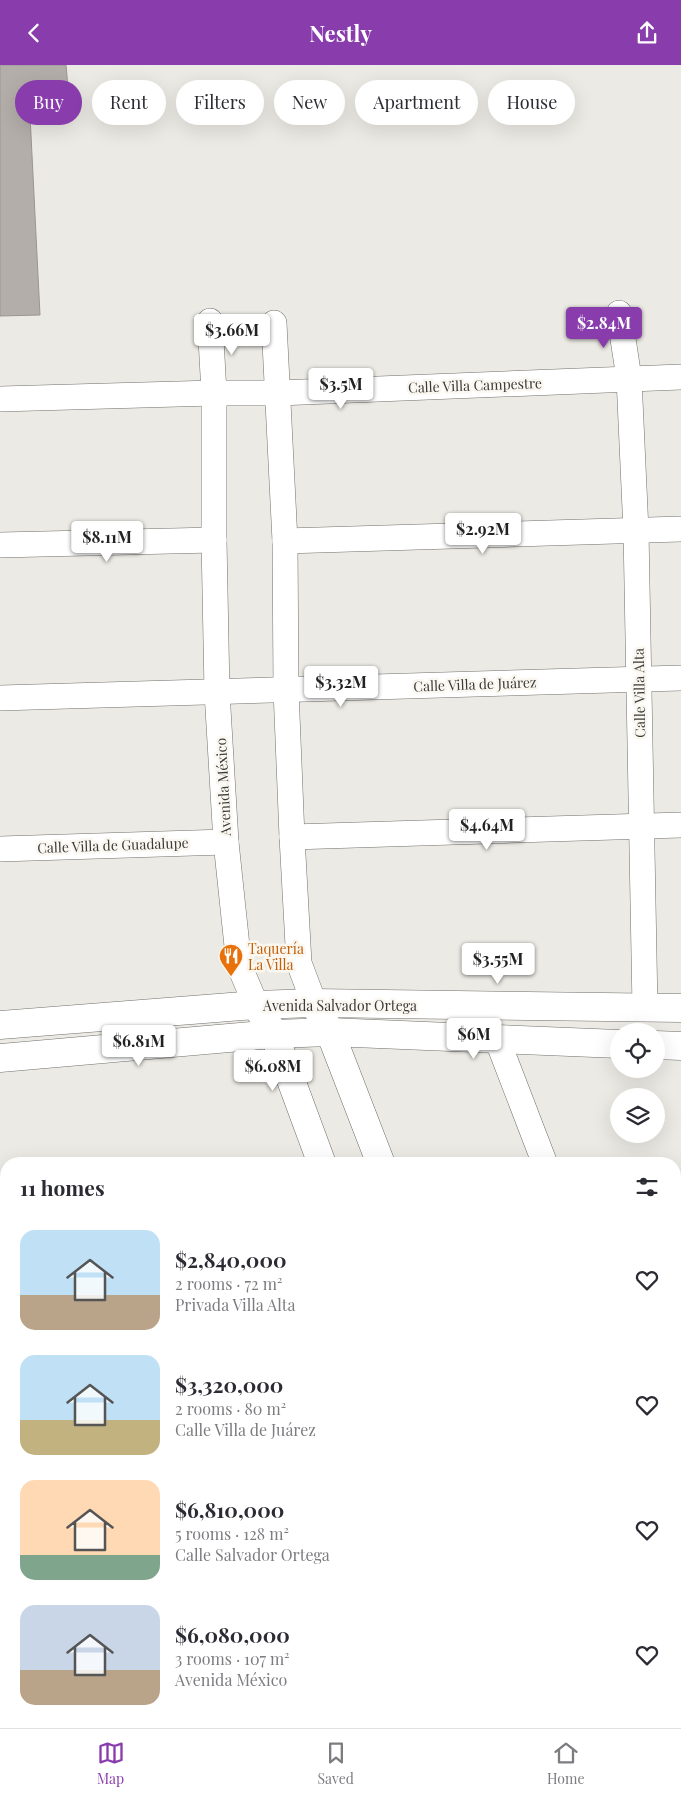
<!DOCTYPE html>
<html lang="en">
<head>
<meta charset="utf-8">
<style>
  body { margin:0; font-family:"Playfair Display",serif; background:#f2f2f3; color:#2b2b33; height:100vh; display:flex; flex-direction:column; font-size:19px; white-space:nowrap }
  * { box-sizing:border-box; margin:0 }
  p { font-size:16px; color:#7c7c81 }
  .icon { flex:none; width:28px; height:28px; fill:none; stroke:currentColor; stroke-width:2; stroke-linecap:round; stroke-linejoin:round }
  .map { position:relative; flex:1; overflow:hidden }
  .side { position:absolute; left:0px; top:1092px; width:681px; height:571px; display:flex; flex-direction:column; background:#fff; border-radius:20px 20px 0 0; box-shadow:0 5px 20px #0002 }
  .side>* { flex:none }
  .hud { position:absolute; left:15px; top:15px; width:651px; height:45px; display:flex; gap:10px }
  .tools { position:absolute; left:610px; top:958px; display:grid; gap:10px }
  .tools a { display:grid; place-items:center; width:55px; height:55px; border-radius:50%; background:#fff; box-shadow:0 5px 20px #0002; font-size:25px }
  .price { position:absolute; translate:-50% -42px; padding:0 11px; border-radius:5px; background:#fff; color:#222; font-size:16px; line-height:32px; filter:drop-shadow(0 1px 2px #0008) }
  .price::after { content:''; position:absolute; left:50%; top:30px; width:15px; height:11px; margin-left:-8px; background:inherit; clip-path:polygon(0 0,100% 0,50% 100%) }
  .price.on { background:#893cac; color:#fff }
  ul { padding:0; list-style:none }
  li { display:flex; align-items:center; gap:15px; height:125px; padding:0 20px }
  li span { display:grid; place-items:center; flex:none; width:140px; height:100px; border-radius:15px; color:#555 }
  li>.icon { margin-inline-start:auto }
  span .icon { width:60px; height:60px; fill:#fffc; stroke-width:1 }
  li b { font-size:21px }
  h2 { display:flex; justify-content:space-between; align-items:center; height:60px; padding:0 20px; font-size:21px }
  .pill { padding:0 18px; border-radius:22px; background:#fff; box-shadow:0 5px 20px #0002; font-size:18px; line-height:45px }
  .pill.on { background:#893cac; color:#fff }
  header { display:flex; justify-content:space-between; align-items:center; height:65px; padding:0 20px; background:#893cac; color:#fff; font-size:22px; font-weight:700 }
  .menu { display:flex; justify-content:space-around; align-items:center; height:70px; border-top:1px solid #e1e1e2; background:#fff; font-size:14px; color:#7c7c81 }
  .menu a { display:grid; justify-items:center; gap:2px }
  .menu .on { color:#893cac }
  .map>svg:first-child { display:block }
</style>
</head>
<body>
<header><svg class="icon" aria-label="back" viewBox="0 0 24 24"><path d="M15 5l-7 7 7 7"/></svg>Nestly<svg class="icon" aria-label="share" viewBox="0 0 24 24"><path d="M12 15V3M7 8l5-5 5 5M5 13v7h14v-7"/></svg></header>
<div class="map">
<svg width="681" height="1663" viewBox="0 0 681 1663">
  <rect width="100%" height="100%" fill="#eceae4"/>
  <polygon fill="#b3aea9" stroke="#9a9591" points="0,0 66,0 70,46 30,50 40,250 0,251"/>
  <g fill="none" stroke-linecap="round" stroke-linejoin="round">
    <defs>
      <g id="minor">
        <polyline points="619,248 629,313 636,466 645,943"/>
        <polyline points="210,256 214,328 214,475 217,627 226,777 239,900 256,940"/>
        <polyline points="274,258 285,476 286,625 292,772 299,898 314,938"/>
        <polyline points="0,334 214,328 278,328 681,312"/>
        <polyline points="285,476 681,464"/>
        <polyline points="0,480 214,475"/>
        <polyline points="0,633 681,613"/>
        <polyline points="292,772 681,760"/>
        <polyline points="0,784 226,777"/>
        <polyline points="497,974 545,1099"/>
        <polyline points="675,1129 681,1129"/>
        <polyline points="0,1144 6,1143"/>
        <polyline points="675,1285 681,1285"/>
        <polyline points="0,1435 6,1428"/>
        <polyline points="677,1445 681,1457"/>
        <polyline points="14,1663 16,1658"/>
        <polyline points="208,1663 214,1658"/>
        <polyline points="448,1663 457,1658"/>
      </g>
      <g id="tertiary">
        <polyline points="314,938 330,967 381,1099"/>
        <polyline points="256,940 274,969 322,1099"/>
        <polyline points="526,1658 528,1663"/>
        <polyline points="587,1658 589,1663"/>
      </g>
      <g id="secondary">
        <polyline points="0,960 256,940 314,938 681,943"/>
        <polyline points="656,980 681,981"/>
        <polyline points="0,993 274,969 330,967 619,979"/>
      </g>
    </defs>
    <use href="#minor" stroke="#72706b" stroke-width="26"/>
    <use href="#tertiary" stroke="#72706b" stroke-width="29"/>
    <use href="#secondary" stroke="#72706b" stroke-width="29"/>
    <use href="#minor" stroke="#fff" stroke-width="25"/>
    <use href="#tertiary" stroke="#fff" stroke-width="28"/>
    <use href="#secondary" stroke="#fff" stroke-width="28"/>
  </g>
  <defs>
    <symbol id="restaurant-pin" viewBox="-11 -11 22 30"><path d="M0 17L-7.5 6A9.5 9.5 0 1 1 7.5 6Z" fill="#e8710a" stroke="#faf7f1"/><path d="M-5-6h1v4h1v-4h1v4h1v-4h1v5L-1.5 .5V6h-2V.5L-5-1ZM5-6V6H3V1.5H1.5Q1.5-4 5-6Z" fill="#fff"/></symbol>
  </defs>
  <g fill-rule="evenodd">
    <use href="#restaurant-pin" x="217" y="877" width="28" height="38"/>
  </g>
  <g text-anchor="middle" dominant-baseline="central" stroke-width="5" stroke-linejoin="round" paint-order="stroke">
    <g font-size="14" fill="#3b3a38" stroke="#faf7f1">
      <text transform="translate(475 320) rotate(-2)">Calle Villa Campestre</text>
      <text transform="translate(475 619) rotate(-2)">Calle Villa de Juárez</text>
      <text transform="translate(639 628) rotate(-91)">Calle Villa Alta</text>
      <text transform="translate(223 722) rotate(-93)">Avenida México</text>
      <text transform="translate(113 780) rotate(-2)">Calle Villa de Guadalupe</text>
      <text x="340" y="940">Avenida Salvador Ortega</text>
    </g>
    <g font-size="14" fill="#c56008" stroke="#faf7f1" text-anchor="start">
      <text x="248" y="883">Taquería<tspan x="248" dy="16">La Villa</tspan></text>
    </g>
  </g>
</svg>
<div class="tools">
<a><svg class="icon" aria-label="locate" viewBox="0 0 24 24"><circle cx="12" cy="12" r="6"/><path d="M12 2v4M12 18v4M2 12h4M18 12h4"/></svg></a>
<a><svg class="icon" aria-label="layers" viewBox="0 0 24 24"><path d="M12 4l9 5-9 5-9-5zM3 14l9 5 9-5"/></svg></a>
</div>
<b class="price on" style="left:604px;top:284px">$2.84M</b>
<b class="price" style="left:232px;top:291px">$3.66M</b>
<b class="price" style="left:341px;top:345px">$3.5M</b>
<b class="price" style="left:483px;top:490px">$2.92M</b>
<b class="price" style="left:107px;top:498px">$8.11M</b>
<b class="price" style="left:341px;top:643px">$3.32M</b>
<b class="price" style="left:487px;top:786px">$4.64M</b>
<b class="price" style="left:498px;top:920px">$3.55M</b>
<b class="price" style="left:474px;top:995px">$6M</b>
<b class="price" style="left:139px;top:1002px">$6.81M</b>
<b class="price" style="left:273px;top:1027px">$6.08M</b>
<div class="hud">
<a class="pill on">Buy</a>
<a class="pill">Rent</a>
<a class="pill">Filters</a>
<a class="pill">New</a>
<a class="pill">Apartment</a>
<a class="pill">House</a>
</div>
<section class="side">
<h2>11 homes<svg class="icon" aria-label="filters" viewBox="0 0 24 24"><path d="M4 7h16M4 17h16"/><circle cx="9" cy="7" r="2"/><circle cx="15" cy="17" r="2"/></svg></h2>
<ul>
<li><span style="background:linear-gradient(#bfe0f5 65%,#b9a48a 0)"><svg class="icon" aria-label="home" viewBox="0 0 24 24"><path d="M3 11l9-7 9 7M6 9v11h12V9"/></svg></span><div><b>$2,840,000</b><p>2 rooms · 72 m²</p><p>Privada Villa Alta</p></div><svg class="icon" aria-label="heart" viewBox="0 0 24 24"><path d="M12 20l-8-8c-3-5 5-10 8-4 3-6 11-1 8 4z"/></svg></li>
<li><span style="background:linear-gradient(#bfe0f5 65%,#c2b280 0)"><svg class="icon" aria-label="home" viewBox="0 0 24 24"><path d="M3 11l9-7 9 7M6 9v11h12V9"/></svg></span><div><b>$3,320,000</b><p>2 rooms · 80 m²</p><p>Calle Villa de Juárez</p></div><svg class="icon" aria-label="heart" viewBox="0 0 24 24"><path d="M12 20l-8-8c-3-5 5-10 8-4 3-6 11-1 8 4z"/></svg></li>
<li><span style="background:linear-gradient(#ffd9b3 75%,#7fa58c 0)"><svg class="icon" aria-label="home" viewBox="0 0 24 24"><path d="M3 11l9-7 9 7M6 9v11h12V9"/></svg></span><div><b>$6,810,000</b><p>5 rooms · 128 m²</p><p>Calle Salvador Ortega</p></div><svg class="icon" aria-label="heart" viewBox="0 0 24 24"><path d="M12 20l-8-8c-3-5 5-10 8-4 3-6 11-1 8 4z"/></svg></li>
<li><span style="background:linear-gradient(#c9d6e8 65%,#b9a48a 0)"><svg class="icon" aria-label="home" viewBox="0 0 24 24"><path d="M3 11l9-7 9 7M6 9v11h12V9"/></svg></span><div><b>$6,080,000</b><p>3 rooms · 107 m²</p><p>Avenida México</p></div><svg class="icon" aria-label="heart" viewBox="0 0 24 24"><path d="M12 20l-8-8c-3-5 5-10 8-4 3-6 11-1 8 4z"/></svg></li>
</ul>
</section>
</div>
<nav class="menu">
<a class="on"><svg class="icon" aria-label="map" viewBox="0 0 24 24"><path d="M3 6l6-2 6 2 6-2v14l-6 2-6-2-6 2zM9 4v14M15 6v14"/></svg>Map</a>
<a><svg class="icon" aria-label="saved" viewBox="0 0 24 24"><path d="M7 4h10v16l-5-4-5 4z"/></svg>Saved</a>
<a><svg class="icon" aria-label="home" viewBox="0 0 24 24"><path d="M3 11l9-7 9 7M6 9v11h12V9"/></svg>Home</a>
</nav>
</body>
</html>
